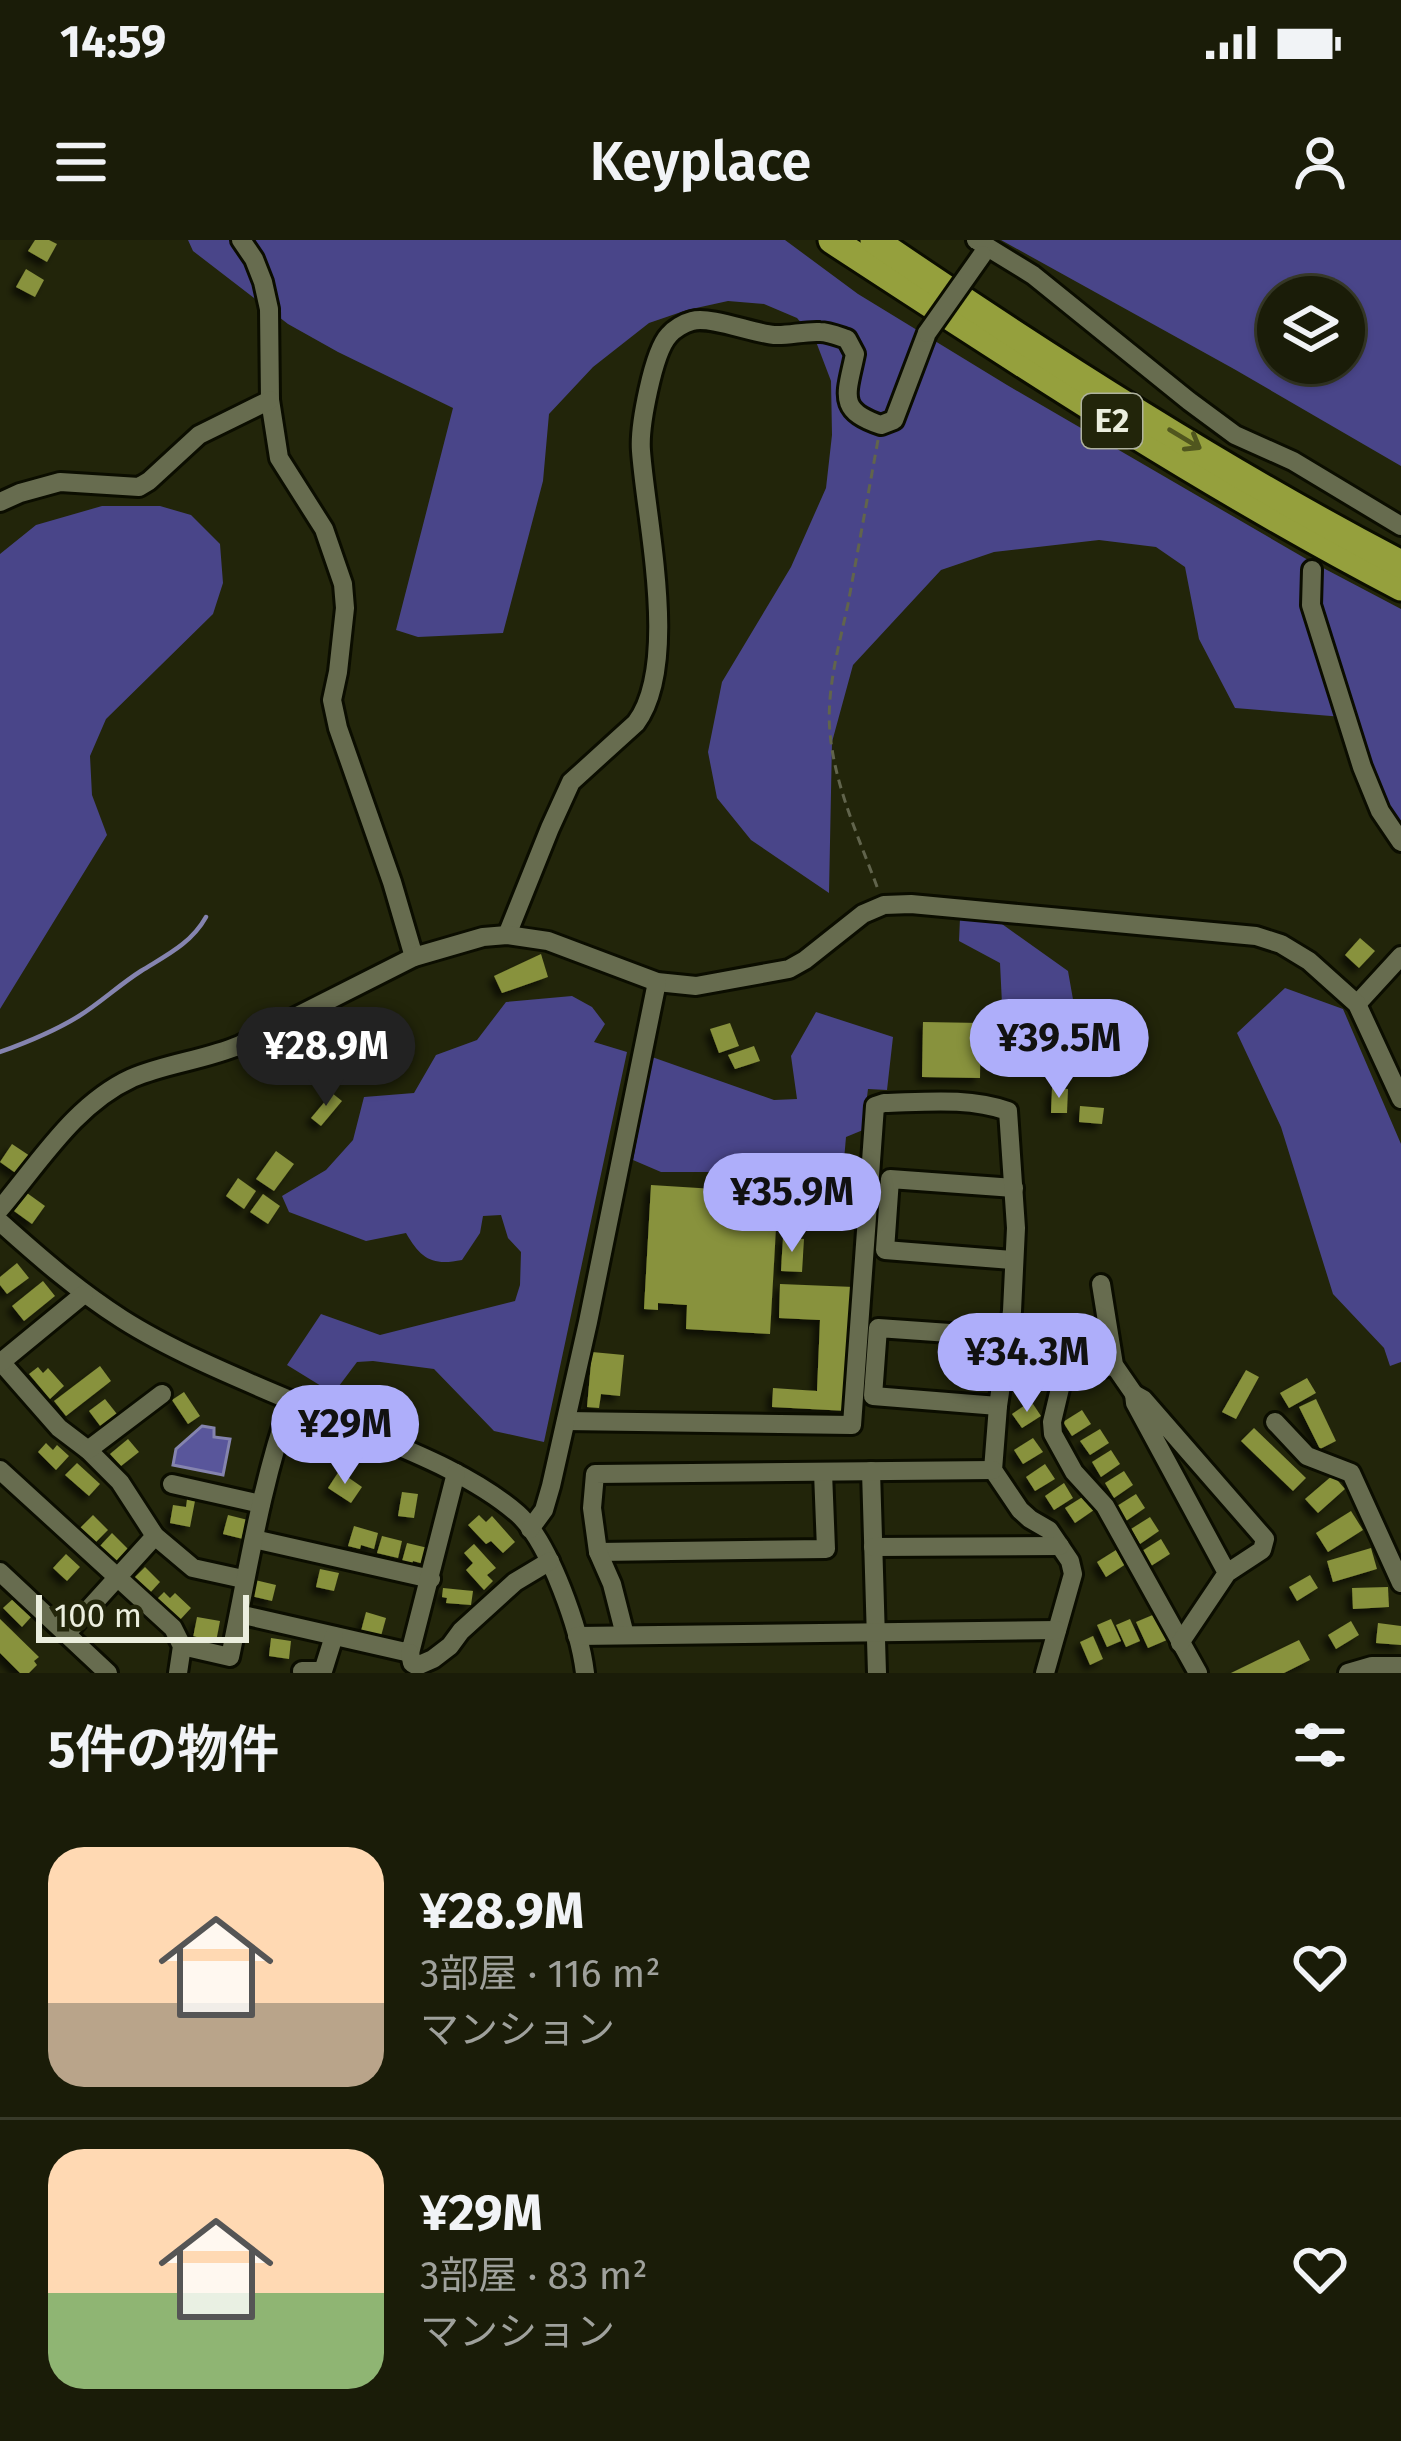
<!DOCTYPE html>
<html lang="ja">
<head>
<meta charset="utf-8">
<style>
  body { margin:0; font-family:"Fira Sans","Noto Sans JP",sans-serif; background:#272916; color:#f1f3f6; height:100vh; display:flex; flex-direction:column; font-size:45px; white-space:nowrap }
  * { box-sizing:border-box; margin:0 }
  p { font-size:39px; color:#9fa19c }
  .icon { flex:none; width:66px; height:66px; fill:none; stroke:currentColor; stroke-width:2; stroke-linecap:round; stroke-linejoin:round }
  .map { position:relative; height:1433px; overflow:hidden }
  .details { display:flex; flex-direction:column; background:#1a1c08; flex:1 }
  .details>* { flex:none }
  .controls { position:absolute; left:1257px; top:36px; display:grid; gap:24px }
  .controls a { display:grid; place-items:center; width:108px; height:108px; border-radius:50%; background:#1a1c08; box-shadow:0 3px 9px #0004,0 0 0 3px #383a29; font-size:60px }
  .scale { position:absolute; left:36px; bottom:30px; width:213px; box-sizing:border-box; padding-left:12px; border:6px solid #ebeede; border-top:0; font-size:33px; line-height:42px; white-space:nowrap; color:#ebeede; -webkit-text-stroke:9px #22250a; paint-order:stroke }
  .price { position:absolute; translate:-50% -102px; padding:0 27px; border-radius:42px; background:#aeaefa; color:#111; font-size:39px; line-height:78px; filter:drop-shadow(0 3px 6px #0008) }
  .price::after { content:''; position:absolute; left:50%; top:72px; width:36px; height:27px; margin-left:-18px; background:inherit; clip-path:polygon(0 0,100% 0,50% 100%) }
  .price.selected { background:#222; color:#fff }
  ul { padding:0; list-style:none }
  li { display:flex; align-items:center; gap:36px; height:300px; padding:0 48px }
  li+li { border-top:3px solid #383a29 }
  li span { display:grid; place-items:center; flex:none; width:336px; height:240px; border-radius:36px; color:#555 }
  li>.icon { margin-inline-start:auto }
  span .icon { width:144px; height:144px; fill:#fffc; stroke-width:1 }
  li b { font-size:51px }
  h2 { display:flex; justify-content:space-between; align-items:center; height:144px; padding:0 48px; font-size:51px }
  .status { display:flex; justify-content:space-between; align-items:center; height:84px; padding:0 60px; background:#1a1c08; direction:ltr }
  .status svg { height:33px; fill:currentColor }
  header { display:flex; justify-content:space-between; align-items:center; height:156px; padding:0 48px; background:#1a1c08; font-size:54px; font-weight:600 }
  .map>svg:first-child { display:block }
</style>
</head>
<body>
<div class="status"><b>14:59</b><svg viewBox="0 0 49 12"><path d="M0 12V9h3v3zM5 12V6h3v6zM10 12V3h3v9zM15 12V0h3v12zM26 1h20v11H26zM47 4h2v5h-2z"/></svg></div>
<header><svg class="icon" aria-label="menu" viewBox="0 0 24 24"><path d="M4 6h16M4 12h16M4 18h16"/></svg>Keyplace<svg class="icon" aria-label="person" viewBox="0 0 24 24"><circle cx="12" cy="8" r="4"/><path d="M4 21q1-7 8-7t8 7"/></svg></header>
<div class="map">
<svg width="1401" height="1433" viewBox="0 0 1401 1433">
  <defs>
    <filter id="shadow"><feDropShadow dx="-5.5" dy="5.5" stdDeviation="3" flood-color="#0009"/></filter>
  </defs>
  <rect width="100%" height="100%" fill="#22250a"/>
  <g fill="#494589" fill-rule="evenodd">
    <polygon points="188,0 785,0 858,54 1007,145 1308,320 1401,369 1401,589 1343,477 1235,468 1199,399 1185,327 1156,307 1099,300 994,312 941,330 853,425 832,502 829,653 751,600 717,558 708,512 722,442 791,327 826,248 832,195 831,141 815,99 797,78 764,64 728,61 687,70 649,83 593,127 549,174 543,241 503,393 418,397 396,390 453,168 338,112 288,84 193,11"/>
    <path d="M1001,0H1401V226L1234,129ZM1278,57H1344V123H1278Z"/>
    <polygon points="102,266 160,266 191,275 220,304 223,343 213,374 106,479 90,516 92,555 107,595 0,769 0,314 36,285"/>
    <polygon points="960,678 995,679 1068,731 1080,799 1002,764 1000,723 959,701"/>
    <polygon points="1285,748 1343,769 1401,904 1401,1122 1390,1126 1384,1108 1333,1054 1281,887 1237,793"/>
    <path d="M572,756L592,767L605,784L594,802L627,812L544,1202L494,1191L434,1129L373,1121L357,1122L339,1146L326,1149L287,1125L321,1074L380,1095L515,1061L520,1045L521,1012L508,998L501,975L483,976L480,993L462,1020C432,1026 421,1019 406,993L366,1001L289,972L282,956L326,930L353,900L364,857L414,853L436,815L477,800L506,762Z"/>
    <polygon points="816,772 893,797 887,850 868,849 863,890 846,897 844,920 819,938 785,932 661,932 633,920 652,817 774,860 797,859 791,816"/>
  </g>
  <polygon fill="#59569b" stroke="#8584af" stroke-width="3" points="202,1186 214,1188 214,1197 230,1199 223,1235 173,1225 176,1209"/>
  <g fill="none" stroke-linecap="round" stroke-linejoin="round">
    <path stroke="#8584af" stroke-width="4.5" d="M0,812C28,802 53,792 79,776C100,763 119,745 141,731C165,716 191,704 206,677"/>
  </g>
  <g fill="#88923d" filter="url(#shadow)">
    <polygon points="35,0 49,0 57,4 47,22 28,11"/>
    <polygon points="26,29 44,40 35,57 16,47"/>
    <polygon points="1360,698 1375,711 1359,728 1345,715"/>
    <polygon points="541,714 548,737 502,753 494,736"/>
    <polygon points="923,782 981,783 980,838 922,837"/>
    <polygon points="730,783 739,806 719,813 710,789"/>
    <polygon points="754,806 760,821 735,829 728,815"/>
    <polygon points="1052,848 1068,849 1067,873 1051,873"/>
    <polygon points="332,853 342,861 321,886 311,878"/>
    <polygon points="1080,866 1104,868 1102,884 1079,882"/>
    <polygon points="12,904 30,916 17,934 0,922"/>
    <polygon points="276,911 294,924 274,951 256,939"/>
    <polygon points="238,938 256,951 244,969 226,956"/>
    <polygon points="651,945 778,953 770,1094 686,1089 687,1065 658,1063 658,1070 644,1069"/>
    <polygon points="27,953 45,966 32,984 14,971"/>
    <polygon points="263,954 280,966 268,984 250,972"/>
    <polygon points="783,997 804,999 802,1032 781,1031"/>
    <polygon points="17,1023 29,1038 7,1054 0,1045 0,1037"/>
    <polygon points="43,1041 55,1056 24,1081 12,1066"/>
    <polygon points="780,1044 854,1047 848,1171 772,1167 773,1148 817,1151 820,1080 779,1078"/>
    <polygon points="592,1112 624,1115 620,1156 601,1154 599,1168 587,1167"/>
    <polygon points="100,1126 111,1141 66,1176 54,1161"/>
    <polygon points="38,1127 43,1133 48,1128 64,1146 50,1159 29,1134"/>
    <polygon points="1246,1130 1259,1137 1236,1179 1222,1172"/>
    <polygon points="1307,1138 1316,1153 1289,1168 1280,1153"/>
    <polygon points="184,1152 200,1176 188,1184 172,1160"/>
    <polygon points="105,1159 117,1174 101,1187 89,1171"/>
    <polygon points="1316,1159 1336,1201 1320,1209 1299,1167"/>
    <polygon points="1031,1161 1041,1176 1022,1188 1012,1174"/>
    <polygon points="1082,1170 1091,1184 1072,1196 1063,1182"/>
    <polygon points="1254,1188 1306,1238 1293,1251 1241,1201"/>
    <polygon points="1100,1189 1109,1203 1090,1215 1080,1201"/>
    <polygon points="1033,1198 1043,1212 1023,1224 1014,1210"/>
    <polygon points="128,1199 139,1212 121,1226 110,1214"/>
    <polygon points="46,1203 53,1210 57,1205 69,1216 56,1230 38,1212"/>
    <polygon points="1111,1210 1120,1224 1101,1237 1092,1222"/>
    <polygon points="77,1223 100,1244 89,1256 65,1235"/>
    <polygon points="1045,1224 1055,1239 1035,1251 1026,1237"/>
    <polygon points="339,1231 362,1247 351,1263 328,1248"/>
    <polygon points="1124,1231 1133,1245 1114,1258 1105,1243"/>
    <polygon points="1333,1235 1345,1249 1318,1273 1305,1259"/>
    <polygon points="1064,1243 1073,1258 1054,1270 1045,1256"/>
    <polygon points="402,1252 418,1254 414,1278 398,1276"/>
    <polygon points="1136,1254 1145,1268 1126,1281 1117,1266"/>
    <polygon points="1084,1256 1094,1270 1075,1283 1065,1268"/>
    <polygon points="187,1259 195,1261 190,1287 170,1283 173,1265 186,1267"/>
    <polygon points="1351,1271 1363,1290 1328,1312 1316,1293"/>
    <polygon points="93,1275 108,1290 95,1303 80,1288"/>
    <polygon points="228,1275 248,1280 243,1299 223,1294"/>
    <polygon points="479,1275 486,1282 492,1276 515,1302 503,1313 491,1301 486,1304 468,1285"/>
    <polygon points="1150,1277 1159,1291 1140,1304 1131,1289"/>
    <polygon points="354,1286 378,1293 374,1309 361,1305 360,1309 348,1306"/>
    <polygon points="112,1293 129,1310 117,1322 100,1306"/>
    <polygon points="382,1296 402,1301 398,1318 377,1313"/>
    <polygon points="1161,1299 1170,1314 1151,1326 1142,1311"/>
    <polygon points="407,1303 428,1308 424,1324 413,1321 411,1327 401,1325"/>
    <polygon points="474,1304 496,1328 487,1335 493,1341 484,1350 466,1330 473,1323 464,1313"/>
    <polygon points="1371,1308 1377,1329 1333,1342 1327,1321"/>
    <polygon points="1116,1310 1126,1324 1106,1337 1097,1322"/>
    <polygon points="66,1314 80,1327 67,1341 53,1328"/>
    <polygon points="145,1327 160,1342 148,1355 132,1340"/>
    <polygon points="320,1329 339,1333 334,1351 316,1347"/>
    <polygon points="1310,1335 1318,1348 1297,1361 1289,1347"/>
    <polygon points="255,1340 276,1345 272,1361 251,1356"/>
    <polygon points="1388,1347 1389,1367 1353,1369 1352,1348"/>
    <polygon points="443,1348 473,1351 471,1365 446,1363 447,1358 442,1357"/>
    <polygon points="164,1352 170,1358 175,1353 191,1368 177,1383 155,1361"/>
    <polygon points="14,1358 32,1376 22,1387 3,1368"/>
    <polygon points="366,1372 386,1378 381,1396 361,1391"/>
    <polygon points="1155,1374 1167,1400 1148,1408 1136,1382"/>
    <polygon points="197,1377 220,1381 216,1402 193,1398"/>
    <polygon points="0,1379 39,1417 34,1421 37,1425 29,1433 20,1433 0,1413"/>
    <polygon points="1111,1379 1121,1401 1107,1407 1097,1385"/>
    <polygon points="1130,1379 1140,1401 1126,1407 1116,1385"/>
    <polygon points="1351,1381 1359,1395 1336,1409 1328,1395"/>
    <polygon points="1378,1383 1401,1386 1401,1405 1376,1403"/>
    <polygon points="1093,1396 1103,1419 1090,1425 1080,1402"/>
    <polygon points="271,1398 291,1401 289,1419 269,1416"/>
    <polygon points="1299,1400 1310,1420 1284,1433 1231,1433"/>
  </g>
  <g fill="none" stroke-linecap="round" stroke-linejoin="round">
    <defs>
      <g id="minor">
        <polyline points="241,0 254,19 263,42 269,69 270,160 279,218 324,289 343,344 345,368 338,432 332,460 338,488 392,642 414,717"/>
        <polyline points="976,0 1033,35 1189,161 1235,195 1293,221 1401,286"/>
        <polyline points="0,262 20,253 60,242 139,247 149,241 199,195 270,160"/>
        <polyline points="1312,330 1311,365 1362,527 1380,571 1401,602"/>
        <path d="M507,695L550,588L571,542L636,483C680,424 646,281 641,211C639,187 653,112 669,95C674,89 684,83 692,81C711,76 752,93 774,95C789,96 804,91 820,92C828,92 838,96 847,99L855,114C847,154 836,170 881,185L894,180L927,93"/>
        <polyline points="1357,764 1401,716"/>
        <path d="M0,969C40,922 75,864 132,838C167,823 205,820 240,805L414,717L483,697L507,695L548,701L657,742L696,746L789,729L805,720L863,674L884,665L911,664L1256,696L1281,704L1309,721L1357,764L1401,859"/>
        <path d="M0,982C39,1017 78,1051 122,1079C180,1116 258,1146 322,1174C385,1202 465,1228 518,1274C550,1303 580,1391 585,1433"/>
        <polyline points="1012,1020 885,1010 890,939 1014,948"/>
        <polyline points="1101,1044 1114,1125 1134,1154"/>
        <polyline points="1,1122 59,1188 88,1210 120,1242 155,1296 193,1328 243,1339"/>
        <polyline points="0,1123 84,1054"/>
        <polyline points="1114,1125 1062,1140 1052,1182 1053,1194 1074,1232 1105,1266 1198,1433"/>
        <polyline points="998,1166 873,1156 878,1088 1007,1097"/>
        <path d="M566,1181L852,1185L875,866L884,863C925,862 968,857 1008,871L1016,988L1012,1071L998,1166L993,1230L1020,1270L1030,1279L1049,1290L1070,1321L1073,1334L1045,1433"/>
        <polyline points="1275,1182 1307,1216 1351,1233 1401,1343"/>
        <polyline points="88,1210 162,1154"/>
        <polyline points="0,1230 173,1388 182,1406 178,1433"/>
        <polyline points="871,1231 877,1433"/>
        <polyline points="172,1244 261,1264"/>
        <polyline points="530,1289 544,1270 551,1246 588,1082 657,742"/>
        <polyline points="254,1299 431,1339"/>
        <polyline points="873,1307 1060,1306"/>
        <polyline points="598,1312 826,1309 823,1232"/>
        <polyline points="0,1332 108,1433"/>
        <polyline points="239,1374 410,1413 456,1233"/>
        <polyline points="66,1394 155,1296"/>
        <polyline points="625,1395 612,1344 598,1312 592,1268 595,1234 993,1230"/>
        <polyline points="577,1396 1057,1390"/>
        <polyline points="1180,1403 1227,1333 1262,1310 1265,1299 1143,1159 1134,1154 1135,1163 1227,1333"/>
        <path d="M182,1406L230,1417C248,1331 261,1243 291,1160"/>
        <polyline points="410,1413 412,1423 417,1426 433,1419 450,1406 461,1391 515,1342 550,1321"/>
        <polyline points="302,1431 323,1431 334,1396"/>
        <polyline points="1348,1433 1372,1426 1401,1426"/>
      </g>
      <g id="highway">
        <path d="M832,0C1019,122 1204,244 1401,347"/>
        <path d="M874,0C1042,115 1221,230 1401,324"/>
      </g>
    </defs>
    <use href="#minor" stroke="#0b0d00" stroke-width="24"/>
    <use href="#highway" stroke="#0b0d00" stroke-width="33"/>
    <path stroke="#61644c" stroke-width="3" stroke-dasharray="9 6" stroke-linecap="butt" d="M878,200C868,255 858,310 848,364C839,406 826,450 830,493C835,548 860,600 879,652"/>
    <use href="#minor" stroke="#676c4f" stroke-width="18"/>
    <use href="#highway" stroke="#95a03d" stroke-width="27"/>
    <defs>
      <polyline id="minor-bridge" points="927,93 982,15"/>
    </defs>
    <use href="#minor-bridge" stroke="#0b0d00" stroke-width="24" stroke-linecap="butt"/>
    <use href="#minor-bridge" stroke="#676c4f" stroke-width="18"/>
  </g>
  <defs><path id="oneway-shaft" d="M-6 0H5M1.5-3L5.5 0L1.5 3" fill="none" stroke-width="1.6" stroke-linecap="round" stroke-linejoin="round" transform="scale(3)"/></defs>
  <use stroke="#50561e" href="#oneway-shaft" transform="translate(1185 199) rotate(31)"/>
  <g text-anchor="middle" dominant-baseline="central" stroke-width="12" stroke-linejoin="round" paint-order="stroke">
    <rect fill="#22250a" stroke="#afb29e" stroke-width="3" x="1082" y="154" width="60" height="54" rx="9"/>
    <g font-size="33" font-weight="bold" fill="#ebeede">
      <text x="1112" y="181">E2</text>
    </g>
  </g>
</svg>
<div class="controls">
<a><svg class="icon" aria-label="layers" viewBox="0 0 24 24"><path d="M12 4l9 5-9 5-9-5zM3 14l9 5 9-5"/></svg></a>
</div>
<div class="scale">100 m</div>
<b class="price" style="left:1059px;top:861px">¥39.5M</b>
<b class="price selected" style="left:326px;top:869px">¥28.9M</b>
<b class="price" style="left:792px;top:1015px">¥35.9M</b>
<b class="price" style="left:1027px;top:1175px">¥34.3M</b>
<b class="price" style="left:345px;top:1247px">¥29M</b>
</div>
<section class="details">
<h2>5件の物件<svg class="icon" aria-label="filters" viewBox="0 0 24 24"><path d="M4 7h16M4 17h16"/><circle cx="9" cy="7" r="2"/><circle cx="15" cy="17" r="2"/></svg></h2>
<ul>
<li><span style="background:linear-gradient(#ffd9b3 65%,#b9a48a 0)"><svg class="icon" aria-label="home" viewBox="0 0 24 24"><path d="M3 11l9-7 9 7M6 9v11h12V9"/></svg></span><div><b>¥28.9M</b><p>3部屋 · 116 m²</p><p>マンション</p></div><svg class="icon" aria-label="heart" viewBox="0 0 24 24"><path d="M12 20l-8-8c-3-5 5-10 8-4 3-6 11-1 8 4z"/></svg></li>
<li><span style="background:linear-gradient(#ffd9b3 60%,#8fb573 0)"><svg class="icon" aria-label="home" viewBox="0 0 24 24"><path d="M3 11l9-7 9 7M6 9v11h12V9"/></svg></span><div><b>¥29M</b><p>3部屋 · 83 m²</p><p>マンション</p></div><svg class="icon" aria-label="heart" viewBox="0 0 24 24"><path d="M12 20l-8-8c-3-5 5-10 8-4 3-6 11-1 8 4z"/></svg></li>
</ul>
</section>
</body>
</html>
